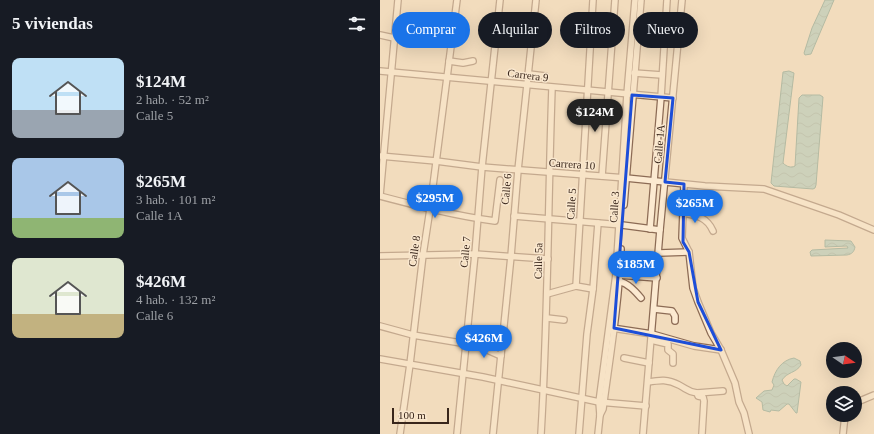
<!DOCTYPE html>
<html lang="es">
<head>
<meta charset="utf-8">
<style>
  body { margin:0; font-family:"Times New Roman",serif; background:#20242c; color:#f1f3f6; height:100vh; display:flex; flex-direction:column; font-size:15px; white-space:nowrap }
  * { box-sizing:border-box; margin:0 }
  p { font-size:13px; color:#9ea1a6 }
  .icon { flex:none; width:22px; height:22px; fill:none; stroke:currentColor; stroke-width:2; stroke-linecap:round; stroke-linejoin:round }
  .map { position:relative; flex:1; overflow:hidden }
  .drawer { display:flex; flex-direction:column; background:#171b24; width:380px }
  .drawer>* { flex:none }
  .top-card { position:absolute; left:12px; top:12px; width:380px; height:36px; display:flex; gap:8px }
  .needle { width:26px; rotate:103deg }
  .fabs { position:absolute; left:446px; top:342px; display:grid; gap:8px }
  .fabs a { display:grid; place-items:center; width:36px; height:36px; border-radius:50%; background:#171b24; box-shadow:0 4px 16px #0002; font-size:20px }
  .scale { position:absolute; left:12px; bottom:10px; width:57px; box-sizing:border-box; padding-left:4px; border:2px solid #39261b; border-top:0; font-size:11px; line-height:14px; white-space:nowrap; color:#39261b; -webkit-text-stroke:3px #f9e7ce; paint-order:stroke }
  .price { position:absolute; translate:-50% -34px; padding:0 9px; border-radius:14px; background:#1a73e8; color:#fff; font-size:13px; line-height:26px; filter:drop-shadow(0 1px 2px #0008) }
  .price::after { content:''; position:absolute; left:50%; top:24px; width:12px; height:9px; margin-left:-6px; background:inherit; clip-path:polygon(0 0,100% 0,50% 100%) }
  .price.selected { background:#222; color:#fff }
  ul { padding:0; list-style:none }
  li { display:flex; align-items:center; gap:12px; height:100px; padding:0 12px }
  li span { display:grid; place-items:center; flex:none; width:112px; height:80px; border-radius:8px; color:#555 }
  li>.icon { margin-inline-start:auto }
  span .icon { width:48px; height:48px; fill:#fffc; stroke-width:1 }
  li b { font-size:17px }
  h2 { display:flex; justify-content:space-between; align-items:center; height:48px; padding:0 12px; font-size:17px }
  .pill { padding:0 14px; border-radius:18px; background:#171b24; box-shadow:0 4px 16px #0002; font-size:14px; line-height:36px }
  .pill.selected { background:#1a73e8; color:#fff }
  main { display:flex; flex:1; min-height:0 }
  .map>svg:first-child { display:block }
</style>
</head>
<body>
<main>
<section class="drawer">
<h2>5 viviendas<svg class="icon" aria-label="filters" viewBox="0 0 24 24"><path d="M4 7h16M4 17h16"/><circle cx="9" cy="7" r="2"/><circle cx="15" cy="17" r="2"/></svg></h2>
<ul>
<li><span style="background:linear-gradient(#bfe0f5 65%,#9aa5b1 0)"><svg class="icon" aria-label="home" viewBox="0 0 24 24"><path d="M3 11l9-7 9 7M6 9v11h12V9"/></svg></span><div><b>$124M</b><p>2 hab. · 52 m²</p><p>Calle 5</p></div></li>
<li><span style="background:linear-gradient(#a9c7e8 75%,#8fb573 0)"><svg class="icon" aria-label="home" viewBox="0 0 24 24"><path d="M3 11l9-7 9 7M6 9v11h12V9"/></svg></span><div><b>$265M</b><p>3 hab. · 101 m²</p><p>Calle 1A</p></div></li>
<li><span style="background:linear-gradient(#dfe7d0 70%,#c2b280 0)"><svg class="icon" aria-label="home" viewBox="0 0 24 24"><path d="M3 11l9-7 9 7M6 9v11h12V9"/></svg></span><div><b>$426M</b><p>4 hab. · 132 m²</p><p>Calle 6</p></div></li>
</ul>
</section>
<div class="map">
<svg width="494" height="434" viewBox="0 0 494 434">
  <defs>
    <pattern id="water-waves" width="16" height="10" patternUnits="userSpaceOnUse"><rect width="16" height="10" fill="#a1c3b5"/><path d="M0 5q4-4 8 0t8 0" fill="none" stroke="#8ba79b"/></pattern>
  </defs>
  <rect width="100%" height="100%" fill="#f2dcbd"/>
  <g fill="url(#water-waves)" stroke="#689182">
    <polygon points="445,0 454,0 431,54 425,55 424,53 432,28"/>
    <path d="M409,71L414,73L403,163C407,167 411,168 415,166L419,98L422,95H440L443,97L436,185L435,188L433,189L394,186L391,183L403,72Z"/>
    <path d="M445,240L471,241L475,247C474,252 472,254 467,255L431,256L430,252L432,250L468,248L467,246L445,247Z"/>
    <path d="M414,358L420,361L421,365C416,373 407,372 402,380L404,384L407,386L414,379H416L421,382L417,413H416L409,404H407L399,411L391,410L390,412L383,410L382,402L376,398L384,391L392,390L394,385L392,382C395,370 402,360 414,358Z"/>
  </g>
  <g fill="none" stroke-linecap="round" stroke-linejoin="round">
    <defs>
      <g id="minor">
        <polyline points="213,0 196,286 213,289"/>
        <polyline points="0,35 14,38"/>
        <polyline points="69,61 83,63 93,61"/>
        <polyline points="0,71 293,98"/>
        <polyline points="254,73 282,75"/>
        <polyline points="149,74 165,76"/>
        <polyline points="0,156 56,161 102,167 246,178 325,186 384,189 459,215 494,230"/>
        <polyline points="222,176 235,0"/>
        <polyline points="304,184 302,238 309,252 313,288 318,302 331,333 341,350 355,383 359,402 364,413 369,434"/>
        <polyline points="0,195 18,0"/>
        <path d="M0,196C38,206 76,216 115,221L120,180"/>
        <polyline points="244,205 261,0"/>
        <path d="M302,213C316,215 327,217 333,231"/>
        <polyline points="134,216 242,225 280,230"/>
        <polyline points="270,229 281,97 287,0"/>
        <polyline points="279,253 309,252"/>
        <polyline points="0,256 95,254 168,259"/>
        <polyline points="238,275 277,278"/>
        <path d="M238,281C248,283 255,291 261,298"/>
        <polyline points="167,294 196,286"/>
        <polyline points="274,309 292,311 295,316 295,321"/>
        <polyline points="167,318 184,320"/>
        <polyline points="0,326 33,335 87,344 96,345 122,335"/>
        <polyline points="232,328 272,334 314,346 341,350"/>
        <polyline points="271,340 288,344 288,350 293,354 293,363"/>
        <polyline points="96,345 121,356"/>
        <polyline points="244,358 269,363"/>
        <polyline points="0,359 103,377 219,402 266,406"/>
        <path d="M268,382C280,380 288,379 299,385C307,389 308,392 317,393L318,396L323,397L324,401L322,434"/>
        <polyline points="317,393 343,391"/>
        <polyline points="475,403 494,395"/>
        <path d="M220,415L223,409C230,356 239,303 241,249"/>
        <polyline points="20,434 30,364 43,255 50,209 77,0"/>
        <polyline points="77,434 95,254 102,167 120,0"/>
        <polyline points="113,434 131,256 138,170 156,0"/>
        <path d="M161,434C168,319 168,203 172,88"/>
        <polyline points="199,434 207,334 213,289 218,223"/>
        <polyline points="218,434 220,415 219,402 236,274 247,94 255,0"/>
        <polyline points="263,434 280,230 302,0"/>
        <polyline points="463,434 465,415"/>
      </g>
    </defs>
    <use href="#minor" stroke="#8c6b55" stroke-width="8"/>
    <use href="#minor" stroke="#fcead1" stroke-width="5.5"/>
  </g>
  <path d="M0 0H494V434H0ZM252,95L293,98L285,182L304,184L303,242L309,252L318,302L341,350L234,328Z" fill="#f2dcbd" fill-opacity=".55" fill-rule="evenodd"/>
  <path fill="none" stroke="#1d4ed8" stroke-width="3" stroke-linejoin="round" d="M252,95L293,98L285,182L304,184L303,242L309,252L318,302L341,350L234,328Z"/>
  <g text-anchor="middle" dominant-baseline="central" stroke-width="3" stroke-linejoin="round" paint-order="stroke">
    <g font-size="11" fill="#39261b" stroke="#f9e7ce">
      <text transform="translate(148 75) rotate(7)">Carrera 9</text>
      <text transform="translate(279 144) rotate(-85)">Calle 1A</text>
      <text transform="translate(192 164) rotate(4)">Carrera 10</text>
      <text transform="translate(126 189) rotate(-85)">Calle 6</text>
      <text transform="translate(191 204) rotate(-86)">Calle 5</text>
      <text transform="translate(234 207) rotate(-86)">Calle 3</text>
      <text transform="translate(34 251) rotate(-82)">Calle 8</text>
      <text transform="translate(85 252) rotate(-85)">Calle 7</text>
      <text transform="translate(158 261) rotate(-89)">Calle 5a</text>
    </g>
  </g>
</svg>
<div class="fabs">
<a><svg class="needle" viewBox="-14 -14 28 28"><path d="M0-13l5 13h-10z" fill="#e53935"/><path d="M0 13l5-13h-10z" fill="#9ea1a6"/></svg></a>
<a><svg class="icon" aria-label="layers" viewBox="0 0 24 24"><path d="M12 4l9 5-9 5-9-5zM3 14l9 5 9-5"/></svg></a>
</div>
<div class="scale">100 m</div>
<b class="price selected" style="left:215px;top:133px">$124M</b>
<b class="price" style="left:55px;top:219px">$295M</b>
<b class="price" style="left:315px;top:224px">$265M</b>
<b class="price" style="left:256px;top:285px">$185M</b>
<b class="price" style="left:104px;top:359px">$426M</b>
<div class="top-card">
<a class="pill selected">Comprar</a>
<a class="pill">Alquilar</a>
<a class="pill">Filtros</a>
<a class="pill">Nuevo</a>
</div>
</div>
</main>
</body>
</html>
